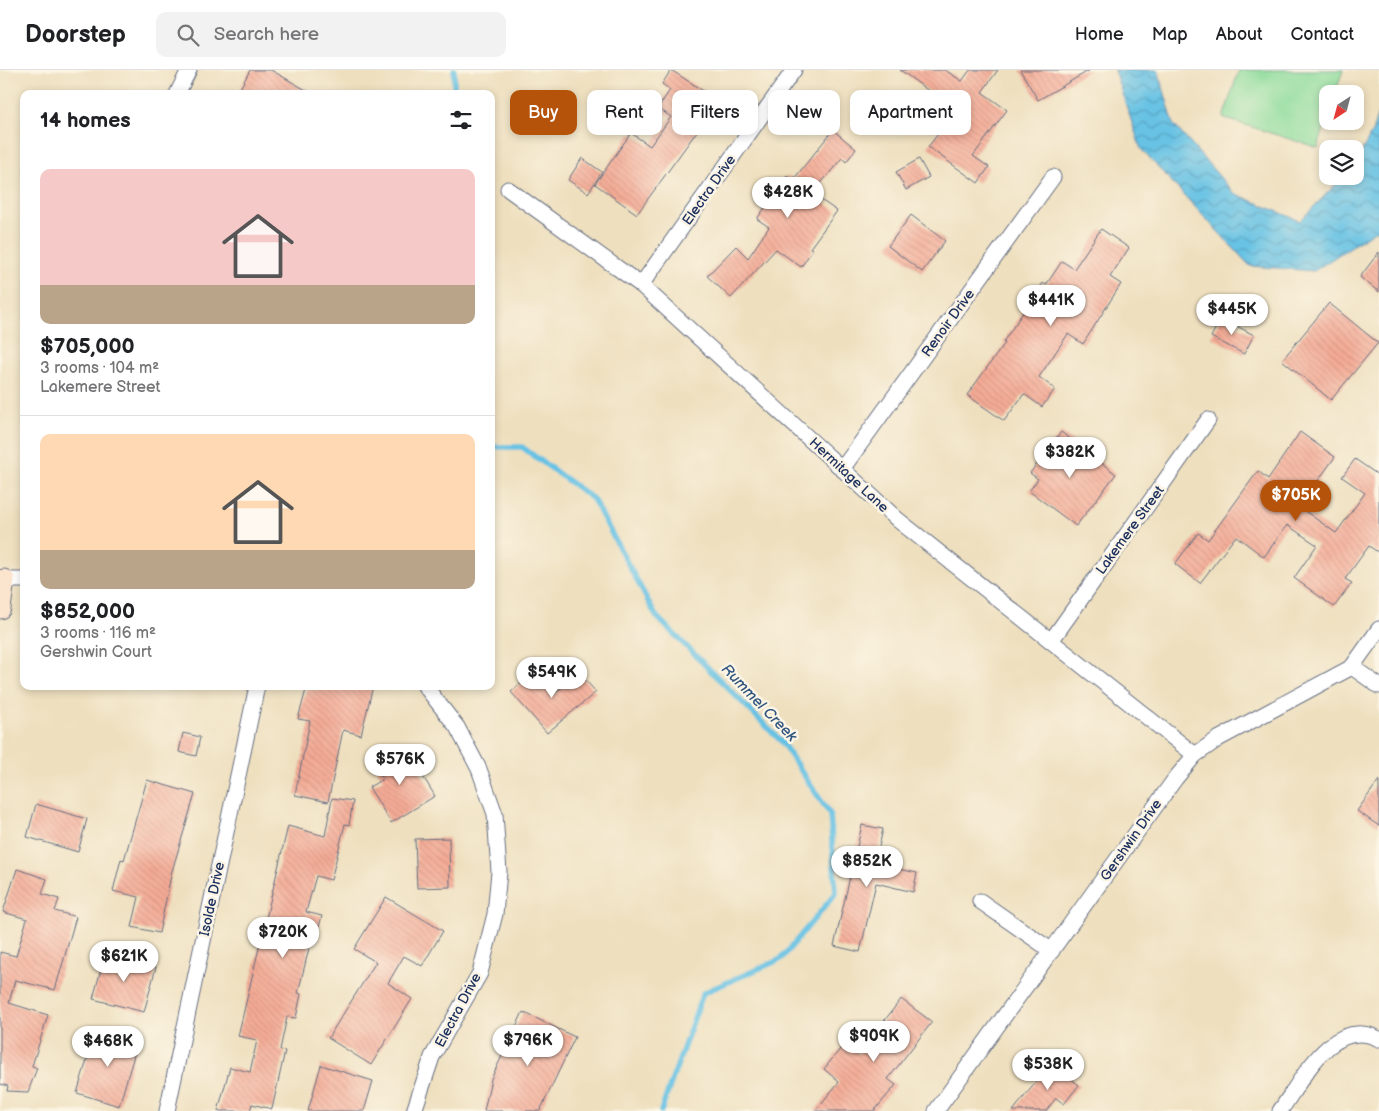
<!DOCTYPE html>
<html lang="en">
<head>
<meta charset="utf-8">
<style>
  body { margin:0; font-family:"Balsamiq Sans",sans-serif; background:#f2f2f2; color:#202124; height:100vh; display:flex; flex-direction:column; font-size:19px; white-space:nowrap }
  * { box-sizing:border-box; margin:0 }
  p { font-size:16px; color:#757577 }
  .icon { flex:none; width:28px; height:28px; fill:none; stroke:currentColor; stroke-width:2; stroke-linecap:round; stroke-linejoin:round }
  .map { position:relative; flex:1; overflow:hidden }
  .sheet { position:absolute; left:20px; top:20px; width:475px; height:600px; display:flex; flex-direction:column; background:#fff; border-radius:10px; box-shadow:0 2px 8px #0003 }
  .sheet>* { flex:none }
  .top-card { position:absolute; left:510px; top:20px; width:475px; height:45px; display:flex; gap:10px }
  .needle { width:32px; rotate:216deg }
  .buttons { position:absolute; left:1319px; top:15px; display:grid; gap:10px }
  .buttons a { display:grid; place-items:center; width:45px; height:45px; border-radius:10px; background:#fff; box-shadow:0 2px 8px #0003; font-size:25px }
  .price { position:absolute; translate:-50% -42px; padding:0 11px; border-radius:18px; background:#fff; color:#222; font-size:16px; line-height:32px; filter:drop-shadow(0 1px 2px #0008) }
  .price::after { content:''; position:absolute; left:50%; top:30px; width:15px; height:11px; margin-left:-8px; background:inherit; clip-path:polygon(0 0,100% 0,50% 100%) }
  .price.current { background:#b45309; color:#fff }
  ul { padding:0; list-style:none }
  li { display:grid; align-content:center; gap:10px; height:265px; padding:0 20px }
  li+li { border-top:1px solid #e0e0e0 }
  li span { display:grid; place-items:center; height:155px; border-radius:10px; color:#555 }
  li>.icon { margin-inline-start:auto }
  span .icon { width:90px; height:90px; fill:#fffc; stroke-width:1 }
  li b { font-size:21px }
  h2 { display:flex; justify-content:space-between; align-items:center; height:60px; padding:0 20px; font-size:21px }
  .tag { padding:0 18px; border-radius:10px; background:#fff; box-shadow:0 2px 8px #0003; font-size:18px; line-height:45px }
  .tag.current { background:#b45309; color:#fff }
  header { display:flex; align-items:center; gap:30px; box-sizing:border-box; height:70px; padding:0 25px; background:#fff; border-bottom:1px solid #e0e0e0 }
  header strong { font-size:24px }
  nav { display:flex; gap:28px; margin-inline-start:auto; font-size:18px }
  .search { width:350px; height:45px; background:#f2f2f2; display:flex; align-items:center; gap:12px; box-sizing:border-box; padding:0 18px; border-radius:10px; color:#757577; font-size:19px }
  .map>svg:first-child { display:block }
</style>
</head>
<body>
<header>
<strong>Doorstep</strong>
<div class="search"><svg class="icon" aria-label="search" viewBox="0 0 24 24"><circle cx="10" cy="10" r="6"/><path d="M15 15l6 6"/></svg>Search here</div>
<nav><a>Home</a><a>Map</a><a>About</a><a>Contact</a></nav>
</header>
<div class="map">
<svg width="1379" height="1041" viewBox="0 0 1379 1041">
  <defs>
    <pattern id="water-waves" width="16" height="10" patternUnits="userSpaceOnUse" patternTransform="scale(1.25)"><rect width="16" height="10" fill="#67c2e4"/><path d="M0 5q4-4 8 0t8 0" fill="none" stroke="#549ebc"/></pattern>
    <pattern id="building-back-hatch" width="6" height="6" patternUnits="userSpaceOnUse" patternTransform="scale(1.25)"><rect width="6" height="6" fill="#f4ab95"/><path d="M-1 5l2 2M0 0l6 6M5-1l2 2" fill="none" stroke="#d19383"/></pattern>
  </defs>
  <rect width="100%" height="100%" fill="#fcf5e5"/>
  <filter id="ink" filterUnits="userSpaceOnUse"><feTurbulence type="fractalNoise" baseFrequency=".02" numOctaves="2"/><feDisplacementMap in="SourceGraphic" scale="10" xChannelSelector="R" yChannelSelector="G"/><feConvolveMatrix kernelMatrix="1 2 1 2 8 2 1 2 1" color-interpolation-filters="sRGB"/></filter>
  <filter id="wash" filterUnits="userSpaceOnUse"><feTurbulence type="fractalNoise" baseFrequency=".0096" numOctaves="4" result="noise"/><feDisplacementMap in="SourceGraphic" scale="20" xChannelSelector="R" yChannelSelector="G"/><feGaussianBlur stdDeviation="1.12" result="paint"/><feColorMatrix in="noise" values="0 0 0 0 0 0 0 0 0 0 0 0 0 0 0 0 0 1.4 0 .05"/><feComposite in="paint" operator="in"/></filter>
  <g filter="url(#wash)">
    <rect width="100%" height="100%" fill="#eedfbe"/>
    <polygon fill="#8ddc9b" stroke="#54867c" points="1239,0 1343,0 1335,24 1328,24 1327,49 1318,78 1223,48"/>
    <polygon fill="url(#water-waves)" stroke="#4178a1" points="1114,0 1158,0 1174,55 1234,123 1300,151 1344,106 1355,106 1355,94 1372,62 1379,40 1379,158 1314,201 1250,196 1141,79"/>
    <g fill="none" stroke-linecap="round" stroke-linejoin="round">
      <g stroke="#67c2e4" stroke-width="5.5">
        <polyline points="454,24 454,0"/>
        <polyline points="491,377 522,377 593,429 656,546 781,671 830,744 836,823 781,889 703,923 661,1041"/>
      </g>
    </g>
    <g id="blocks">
      <g fill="url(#building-back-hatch)">
        <polygon points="250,0 271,0 313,24 237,24"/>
        <polygon points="671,0 719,31 637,144 595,114 631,63 650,76 671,47 658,38 670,20 662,14"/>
        <polygon points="900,0 945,0 962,11 970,0 998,0 982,22 1007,40 973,86 989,97 978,113 928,77 944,56 936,51 948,35"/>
        <polygon points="1020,0 1090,0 1038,30"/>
        <polygon points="833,60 856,79 846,92 842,88 812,124 837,141 810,178 813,179 801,197 776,179 731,228 707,206 736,176 748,188 769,157 757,149 787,106 793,110"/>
        <polygon points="582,88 602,102 588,123 568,110"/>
        <polygon points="919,89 929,107 906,120 896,102"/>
        <polygon points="911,145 945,171 922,202 888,176"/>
        <polygon points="1101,159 1129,178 1110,207 1121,214 1083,274 1068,264 1039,307 1055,319 1042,337 1024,324 1004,351 967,325 1005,273 1003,272 1043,213 1046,215 1062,191 1074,199"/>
        <polygon points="1379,182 1379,222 1360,207"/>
        <polygon points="1329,233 1378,273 1331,330 1282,290"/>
        <polygon points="1221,248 1254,265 1244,284 1211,267"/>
        <polygon points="1061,362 1116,404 1076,456 1029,421 1038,409 1030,403"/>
        <polygon points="1300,362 1335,387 1299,437 1336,463 1365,423 1342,407 1355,389 1378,405 1379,403 1379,483 1369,476 1345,509 1352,513 1334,537 1294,508 1317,475 1287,455 1264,487 1236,466 1200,513 1175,494 1198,463 1208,470 1258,401 1268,409"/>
        <polygon points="535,601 554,624 579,603 596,622 547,663 511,622"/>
        <polygon points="307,616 373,616 361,665 343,660 328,732 295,725 310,651 298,649"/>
        <polygon points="183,663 200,667 196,686 179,682"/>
        <polygon points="405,677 435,726 391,753 369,717 383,709 375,696"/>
        <polygon points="147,710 195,724 172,801 159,863 132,857 139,827 113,821 121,789 124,790"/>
        <polygon points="1379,710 1379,756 1357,741"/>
        <polygon points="332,728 353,731 349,755 345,754 331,810 316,806 306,842 322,846 317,864 313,862 298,923 301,924 296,948 287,947 280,980 285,981 272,1039 252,1034 250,1041 218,1041 230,997 250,1002 257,970 238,966 288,756 325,766"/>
        <polygon points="36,734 87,749 78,782 27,767"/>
        <polygon points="862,755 883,759 875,794 917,803 913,822 876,813 860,882 834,876"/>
        <polygon points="449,768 450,817 417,818 415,769"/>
        <polygon points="17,799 47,809 42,824 59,829 55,841 76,847 55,920 15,910 9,933 48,945 32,996 37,998 28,1022 7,1021 8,1016 0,1014 0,882 16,886 27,849 3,842"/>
        <polygon points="386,827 443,861 422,896 404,886 388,913 412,929 371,995 328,968 376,892 354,879"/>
        <polygon points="105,884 156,897 144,942 93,929"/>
        <polygon points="901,929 932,952 888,1009 896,1015 874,1041 815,1041 839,1012 824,999 845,973 859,984"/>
        <polygon points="523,942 575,967 540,1041 484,1041 491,1009"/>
        <polygon points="96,960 138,972 119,1036 77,1023"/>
        <polygon points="1051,993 1079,1015 1064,1034 1056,1028 1046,1041 1013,1041"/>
        <polygon points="321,995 373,1011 364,1041 308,1041"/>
      </g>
    </g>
  </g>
  <g filter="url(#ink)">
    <use href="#blocks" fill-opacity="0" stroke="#656d80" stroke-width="1"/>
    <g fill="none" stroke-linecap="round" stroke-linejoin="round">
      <defs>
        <g id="street">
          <polyline points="177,24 189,0"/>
          <polyline points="508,119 641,215 898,450 1195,685"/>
          <polyline points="641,215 794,0"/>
          <polyline points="842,399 1053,107"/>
          <polyline points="4,510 24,510"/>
          <polyline points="1051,571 1208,350"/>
          <polyline points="1352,597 1379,616"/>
          <polyline points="980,831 1052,881"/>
          <polyline points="167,1041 257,616"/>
          <polyline points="414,1041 432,987 480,903 495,844 499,802 495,744 479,699 457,657 425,616"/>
          <polyline points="936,1041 1175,709 1195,685 1218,669 1352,597 1379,559"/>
          <path d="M1280,1041C1302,1010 1333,945 1379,969"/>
        </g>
        <polyline id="secondary" points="0,511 4,510 0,538"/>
      </defs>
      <use href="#street" stroke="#656d80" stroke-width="17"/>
      <use href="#secondary" stroke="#656d80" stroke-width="23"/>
      <use href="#street" stroke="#fff" stroke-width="15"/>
      <use href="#secondary" stroke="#fce5cf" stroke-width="21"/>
    </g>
  </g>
  <g text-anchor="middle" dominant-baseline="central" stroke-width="5" stroke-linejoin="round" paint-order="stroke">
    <g font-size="14" fill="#1b2f5e" stroke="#fcf5e5">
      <text transform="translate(709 120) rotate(-55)">Electra Drive</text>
      <text transform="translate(948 253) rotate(-54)">Renoir Drive</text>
      <text transform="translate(849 405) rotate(43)">Hermitage Lane</text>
      <text transform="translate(1130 460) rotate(-54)">Lakemere Street</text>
      <text transform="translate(1131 770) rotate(-55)">Gershwin Drive</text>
      <text transform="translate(212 829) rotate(-78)">Isolde Drive</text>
      <text transform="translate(458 940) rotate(-62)">Electra Drive</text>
    </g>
    <g font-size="15" font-style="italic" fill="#2e5480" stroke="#fcf5e5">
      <text transform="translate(759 633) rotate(46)">Rummel Creek</text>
    </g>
  </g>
</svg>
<div class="buttons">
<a><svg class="needle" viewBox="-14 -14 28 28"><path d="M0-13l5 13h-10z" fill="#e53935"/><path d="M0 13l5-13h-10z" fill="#757577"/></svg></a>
<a><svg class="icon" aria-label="layers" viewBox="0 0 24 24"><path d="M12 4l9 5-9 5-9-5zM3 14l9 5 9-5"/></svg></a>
</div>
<b class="price" style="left:788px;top:149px">$428K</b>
<b class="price" style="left:1051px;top:257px">$441K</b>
<b class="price" style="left:1232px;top:266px">$445K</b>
<b class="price" style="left:1070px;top:409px">$382K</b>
<b class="price current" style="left:1296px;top:452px">$705K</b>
<b class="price" style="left:552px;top:629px">$549K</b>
<b class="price" style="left:400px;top:716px">$576K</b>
<b class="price" style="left:867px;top:818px">$852K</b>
<b class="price" style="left:283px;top:889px">$720K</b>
<b class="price" style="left:124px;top:913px">$621K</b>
<b class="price" style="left:874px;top:993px">$909K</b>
<b class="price" style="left:528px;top:997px">$796K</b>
<b class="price" style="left:108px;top:998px">$468K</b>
<b class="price" style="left:1048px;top:1021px">$538K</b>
<div class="top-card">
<a class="tag current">Buy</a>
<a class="tag">Rent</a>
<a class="tag">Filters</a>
<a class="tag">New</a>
<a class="tag">Apartment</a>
</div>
<section class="sheet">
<h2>14 homes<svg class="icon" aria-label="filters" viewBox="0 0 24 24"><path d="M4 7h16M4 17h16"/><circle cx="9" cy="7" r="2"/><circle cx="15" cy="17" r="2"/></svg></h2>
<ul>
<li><span style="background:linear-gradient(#f6c9c9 75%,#b9a48a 0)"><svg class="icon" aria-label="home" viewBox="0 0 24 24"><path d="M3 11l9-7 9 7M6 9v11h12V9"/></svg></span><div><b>$705,000</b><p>3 rooms · 104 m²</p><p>Lakemere Street</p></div></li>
<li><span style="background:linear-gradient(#ffd9b3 75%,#b9a48a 0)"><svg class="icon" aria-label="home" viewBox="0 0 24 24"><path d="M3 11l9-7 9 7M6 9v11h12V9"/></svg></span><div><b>$852,000</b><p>3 rooms · 116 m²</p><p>Gershwin Court</p></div></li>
</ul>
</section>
</div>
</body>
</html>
